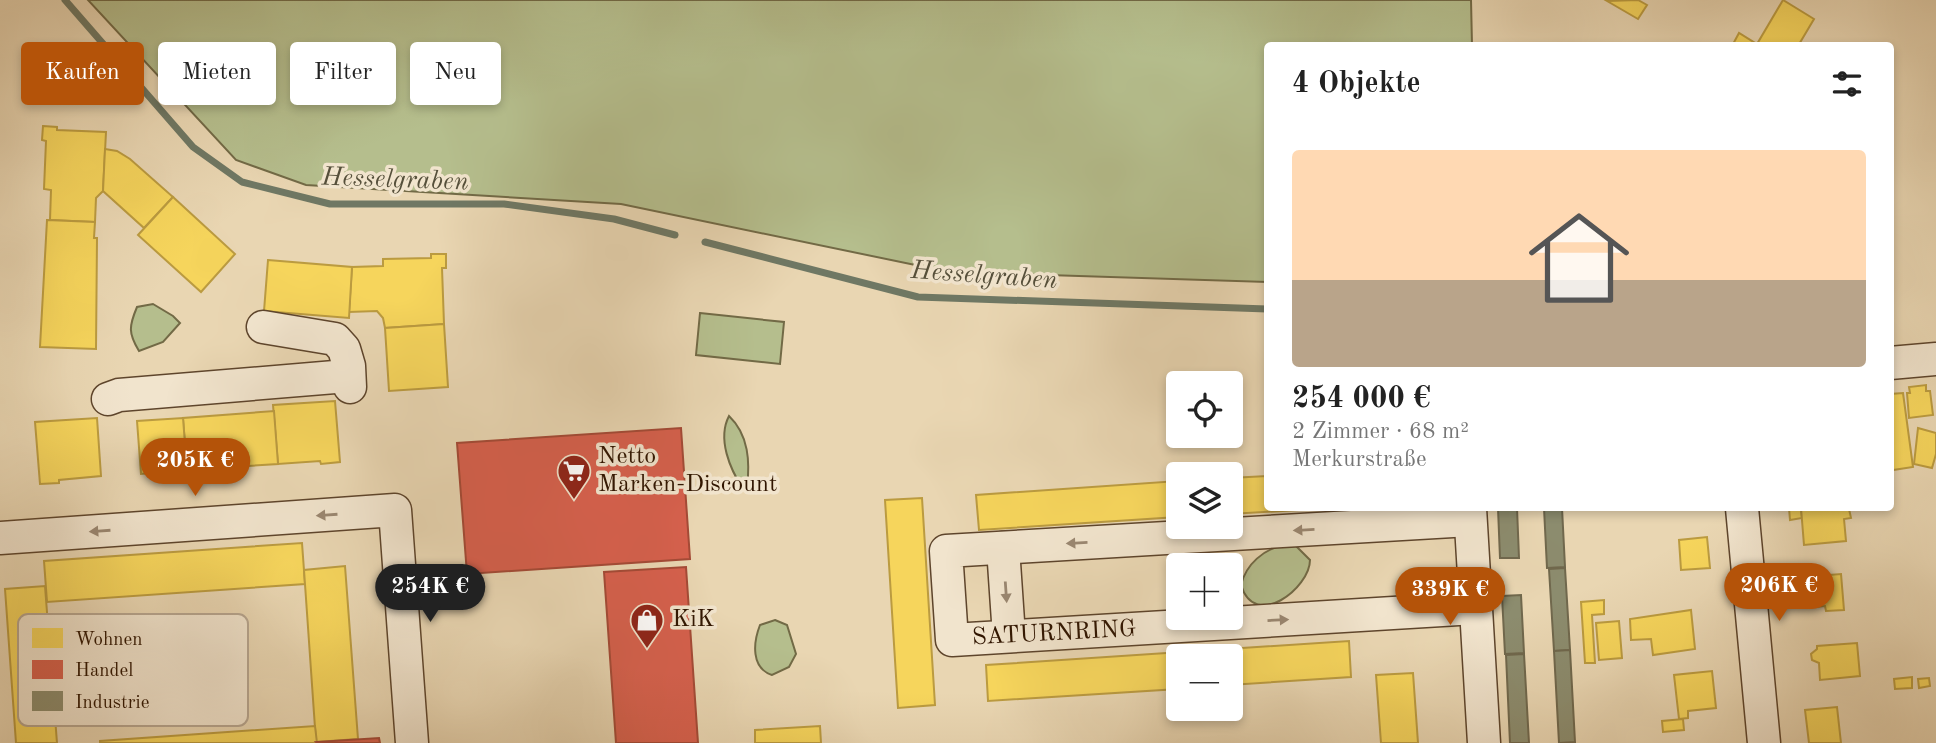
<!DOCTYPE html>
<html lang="de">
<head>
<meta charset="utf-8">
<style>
  body { margin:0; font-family:"Old Standard TT",serif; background:#f6f6f6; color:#222; height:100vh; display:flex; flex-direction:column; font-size:26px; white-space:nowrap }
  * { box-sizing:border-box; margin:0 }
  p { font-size:23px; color:#767676 }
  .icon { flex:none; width:38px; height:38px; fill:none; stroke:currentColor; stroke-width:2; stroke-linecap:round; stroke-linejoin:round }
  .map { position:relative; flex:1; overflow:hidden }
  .details { position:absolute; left:1264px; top:42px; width:630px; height:469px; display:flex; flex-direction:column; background:#fff; border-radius:7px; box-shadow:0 4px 10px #0003 }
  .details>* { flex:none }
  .top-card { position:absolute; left:21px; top:42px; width:665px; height:63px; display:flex; gap:14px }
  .buttons { position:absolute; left:1166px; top:371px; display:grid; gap:14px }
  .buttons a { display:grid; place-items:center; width:77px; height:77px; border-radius:7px; background:#fff; box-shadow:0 4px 10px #0003; font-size:35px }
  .price { position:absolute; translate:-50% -60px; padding:0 16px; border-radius:24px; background:#b45309; color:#fff; font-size:23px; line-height:46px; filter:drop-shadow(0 2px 4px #0008) }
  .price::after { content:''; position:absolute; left:50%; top:42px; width:21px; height:16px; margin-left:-10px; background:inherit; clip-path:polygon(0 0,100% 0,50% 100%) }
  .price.active { background:#222; color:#fff }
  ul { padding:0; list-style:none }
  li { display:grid; align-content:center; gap:14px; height:371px; padding:0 28px }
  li+li { border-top:2px solid #e0e0e0 }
  li span { display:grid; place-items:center; height:217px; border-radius:7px; color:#555 }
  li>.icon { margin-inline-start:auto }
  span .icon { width:126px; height:126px; fill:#fffc; stroke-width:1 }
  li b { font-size:30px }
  h2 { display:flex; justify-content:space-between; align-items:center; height:84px; padding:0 28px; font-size:30px }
  .tag { padding:0 24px; border-radius:7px; background:#fff; box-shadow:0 4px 10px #0003; font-size:24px; line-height:63px }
  .tag.active { background:#b45309; color:#fff }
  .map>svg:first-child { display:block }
</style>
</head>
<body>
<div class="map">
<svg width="1936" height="743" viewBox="0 0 1936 743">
  <rect width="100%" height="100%" fill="#e9d6b2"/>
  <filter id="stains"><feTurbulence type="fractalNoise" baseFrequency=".00286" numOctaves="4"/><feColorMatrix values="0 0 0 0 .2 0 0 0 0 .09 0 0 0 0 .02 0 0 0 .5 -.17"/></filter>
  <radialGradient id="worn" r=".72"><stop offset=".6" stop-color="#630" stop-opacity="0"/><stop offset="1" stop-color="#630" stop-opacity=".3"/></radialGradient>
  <g fill="#b5be8d" stroke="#726a46" stroke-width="2">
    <polygon points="88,0 1471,0 1472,45 1267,46 1267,282 949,272 621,204 306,185 236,160"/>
    <path d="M153,304L173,316L180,323L163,342L139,351C128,333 129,326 137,307Z"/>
    <polygon points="700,313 784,322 780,364 696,355"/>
    <path d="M729,416C749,435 750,462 747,488L743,489C730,469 717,439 729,416Z"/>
    <path d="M1284,545L1296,546L1310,560C1310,588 1255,631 1241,585C1246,564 1264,549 1284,545Z"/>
    <path d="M775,620L787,625L796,654L789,667L772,675C751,668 753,643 760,625Z"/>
  </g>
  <g fill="#f6d55c" stroke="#bb9b40" stroke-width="2">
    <polygon points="1638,0 1647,5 1638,19 1607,1"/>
    <polygon points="1783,0 1814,19 1798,46 1732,46 1739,33 1757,44"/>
    <polygon points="43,126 57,127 57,130 106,132 103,191 96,198 95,222 50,220 51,190 44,189 46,141 42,140"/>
    <polygon points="105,149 117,151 130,159 173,197 144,228 103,191"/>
    <polygon points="173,197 235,254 201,292 138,235"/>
    <polygon points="47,220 95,222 94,238 97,238 96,349 40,347"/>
    <polygon points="431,254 446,254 446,268 442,268 444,324 385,328 383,318 377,311 349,312 352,267 383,266 383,259 431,258"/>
    <polygon points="268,260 352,267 349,318 264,311"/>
    <polygon points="444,324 448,387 389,391 385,328"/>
    <polygon points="1926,385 1926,391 1930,391 1933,415 1909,418 1907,393 1910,393 1909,387"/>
    <polygon points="1903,393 1913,467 1893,470 1890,447 1890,394"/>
    <polygon points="335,401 340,462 321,464 320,461 278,464 273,405"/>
    <polygon points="274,411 278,464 187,470 183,418"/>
    <polygon points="97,418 101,476 59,480 59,483 40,484 35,422"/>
    <polygon points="183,418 187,470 141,474 137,421"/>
    <polygon points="1918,428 1936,433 1936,454 1932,468 1914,464"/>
    <polygon points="1267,476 1267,508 1332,508 1230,514 1230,478"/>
    <polygon points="1178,481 1178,517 979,530 976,495"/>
    <polygon points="922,498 935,705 898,708 885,500"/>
    <polygon points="1789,508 1801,508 1802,518 1790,520"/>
    <polygon points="1801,508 1849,509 1851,518 1844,519 1846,541 1804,545"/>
    <polygon points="1707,537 1710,568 1681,570 1679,540"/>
    <polygon points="302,543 305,584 47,602 44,561"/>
    <polygon points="345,566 358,739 316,742 304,570"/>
    <polygon points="1841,574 1844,610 1826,611 1825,606 1806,608 1803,577"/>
    <polygon points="45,586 57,743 16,743 5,589"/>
    <polygon points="1604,600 1604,614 1592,615 1595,663 1585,663 1581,602"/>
    <polygon points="1691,610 1695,649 1653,655 1651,639 1631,640 1630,619"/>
    <polygon points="1619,621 1622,658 1599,660 1596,623"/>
    <polygon points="1349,641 1351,677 1230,685 1230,656 1178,656 1178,689 988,701 986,665"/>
    <polygon points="1857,643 1860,676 1820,680 1819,663 1812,660 1811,654 1817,649 1817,646"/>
    <polygon points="1712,671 1716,708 1688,711 1688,718 1679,719 1674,675"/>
    <polygon points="1413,673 1418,743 1381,743 1376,675"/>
    <polygon points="1912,677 1912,688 1895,689 1894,679"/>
    <polygon points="1929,678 1930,686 1919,688 1918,679"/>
    <polygon points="1837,707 1841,743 1809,743 1805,710"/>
    <polygon points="1683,719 1684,730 1663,732 1662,721"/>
    <polygon points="315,726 317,743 100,743 100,741"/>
    <polygon points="820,726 821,743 755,743 755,730"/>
  </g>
  <g fill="#d6604d" stroke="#a44a36" stroke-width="2">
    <polygon points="681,428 690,559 467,574 457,443"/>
    <polygon points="686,567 698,743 616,743 604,572"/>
    <polygon points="379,738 380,743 317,743 316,742"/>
  </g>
  <g fill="#8c8c6e" stroke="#70684d" stroke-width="2">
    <polygon points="1498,508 1517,508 1519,558 1500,558"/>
    <polygon points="1544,508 1562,508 1565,567 1547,568"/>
    <polygon points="1565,568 1570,650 1554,651 1549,569"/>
    <polygon points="1521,595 1524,653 1505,654 1502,596"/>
    <polygon points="1570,650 1575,742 1559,743 1554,651"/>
    <polygon points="1524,654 1529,743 1510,743 1506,655"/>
  </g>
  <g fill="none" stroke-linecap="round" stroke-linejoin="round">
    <g stroke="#6f7864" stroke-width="7">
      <polyline points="65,0 193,147 242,182 330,204 504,204 614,219 675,235"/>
      <polyline points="705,242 918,297 1267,309"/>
    </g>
    <defs>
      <g id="minor">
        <polyline points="263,327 335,339 344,349 349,366 350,387"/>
        <polyline points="1890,363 1936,359"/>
        <polyline points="108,399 119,395 335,377"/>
        <polyline points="1470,508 1484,743"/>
        <polyline points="1742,508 1764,743"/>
        <polyline points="1470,520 946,551 952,640 1475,608"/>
        <polyline points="0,538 395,510 412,743"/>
        <polyline points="1003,548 1009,636"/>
      </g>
    </defs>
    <use href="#minor" stroke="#5e452c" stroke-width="35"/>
    <use href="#minor" stroke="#f1e4cd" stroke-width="32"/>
  </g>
  <defs><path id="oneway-solid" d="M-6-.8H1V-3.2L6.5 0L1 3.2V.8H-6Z" transform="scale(1.75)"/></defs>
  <g fill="#9a8771">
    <use href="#oneway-solid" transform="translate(327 515) rotate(176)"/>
    <use href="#oneway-solid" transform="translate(1304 530) rotate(177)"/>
    <use href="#oneway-solid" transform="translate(100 531) rotate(176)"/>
    <use href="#oneway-solid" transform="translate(1077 543) rotate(177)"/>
    <use href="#oneway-solid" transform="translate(1006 592) rotate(86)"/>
    <use href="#oneway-solid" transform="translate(1278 620) rotate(-3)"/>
  </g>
  <defs>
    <symbol id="supermarket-pin" viewBox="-11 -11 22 30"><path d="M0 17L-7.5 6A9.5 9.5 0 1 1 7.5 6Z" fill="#8f2418" stroke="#f1e4cd"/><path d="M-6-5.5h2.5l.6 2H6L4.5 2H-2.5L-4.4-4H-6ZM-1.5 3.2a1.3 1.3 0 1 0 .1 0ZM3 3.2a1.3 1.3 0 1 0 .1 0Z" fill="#fff"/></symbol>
    <symbol id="shop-pin" viewBox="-11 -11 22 30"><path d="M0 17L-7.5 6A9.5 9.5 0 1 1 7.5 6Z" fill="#8f2418" stroke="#f1e4cd"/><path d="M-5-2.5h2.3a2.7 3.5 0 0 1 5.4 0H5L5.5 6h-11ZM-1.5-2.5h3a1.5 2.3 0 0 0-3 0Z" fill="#fff"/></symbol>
  </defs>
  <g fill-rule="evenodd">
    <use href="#supermarket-pin" x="555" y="452" width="38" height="52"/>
    <use href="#shop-pin" x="628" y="601" width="38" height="52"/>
  </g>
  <g text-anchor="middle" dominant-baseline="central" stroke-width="7" stroke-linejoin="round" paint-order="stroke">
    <g font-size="24" fill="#301500" stroke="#f1e4cd" text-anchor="start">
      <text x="598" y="457">Netto<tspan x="598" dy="28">Marken-Discount</tspan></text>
      <text x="672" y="620">KiK</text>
    </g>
    <g font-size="24" fill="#301500" stroke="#f1e4cd">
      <text transform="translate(1054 634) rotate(-3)">SATURNRING</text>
    </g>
    <g font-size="26" font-style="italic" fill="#554f3a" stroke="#f1e4cd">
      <text transform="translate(395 180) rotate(2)">Hesselgraben</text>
      <text transform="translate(984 276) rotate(4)">Hesselgraben</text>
    </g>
  </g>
  <rect x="18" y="614" width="230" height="112" rx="10" fill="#f1e4cd" stroke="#b7a690" stroke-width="2"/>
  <rect x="32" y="628" width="31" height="20" fill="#f6d55c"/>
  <rect x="32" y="660" width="31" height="19" fill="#d6604d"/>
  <rect x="32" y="691" width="31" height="20" fill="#8c8c6e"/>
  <g font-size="19" fill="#301500">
    <text x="75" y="645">Wohnen</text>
    <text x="75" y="676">Handel</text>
    <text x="75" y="708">Industrie</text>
  </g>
  <rect width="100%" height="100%" filter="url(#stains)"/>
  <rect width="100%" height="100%" fill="url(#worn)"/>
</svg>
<div class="buttons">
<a><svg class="icon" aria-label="locate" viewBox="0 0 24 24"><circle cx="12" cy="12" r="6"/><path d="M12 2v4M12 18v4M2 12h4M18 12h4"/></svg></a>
<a><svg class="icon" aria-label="layers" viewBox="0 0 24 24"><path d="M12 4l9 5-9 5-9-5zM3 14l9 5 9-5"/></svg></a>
<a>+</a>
<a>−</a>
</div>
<b class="price" style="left:195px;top:498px">205K €</b>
<b class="price" style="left:1779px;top:623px">206K €</b>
<b class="price active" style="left:430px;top:624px">254K €</b>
<b class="price" style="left:1450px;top:627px">339K €</b>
<div class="top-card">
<a class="tag active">Kaufen</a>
<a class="tag">Mieten</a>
<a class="tag">Filter</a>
<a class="tag">Neu</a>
</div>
<section class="details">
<h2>4 Objekte<svg class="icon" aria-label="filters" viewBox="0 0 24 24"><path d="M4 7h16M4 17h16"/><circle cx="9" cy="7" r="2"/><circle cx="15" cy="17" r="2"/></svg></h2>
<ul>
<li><span style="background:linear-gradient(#ffd9b3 60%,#b9a48a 0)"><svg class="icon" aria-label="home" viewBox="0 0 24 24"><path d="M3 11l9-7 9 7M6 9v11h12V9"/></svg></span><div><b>254 000 €</b><p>2 Zimmer · 68 m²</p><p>Merkurstraße</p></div></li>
</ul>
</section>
</div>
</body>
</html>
